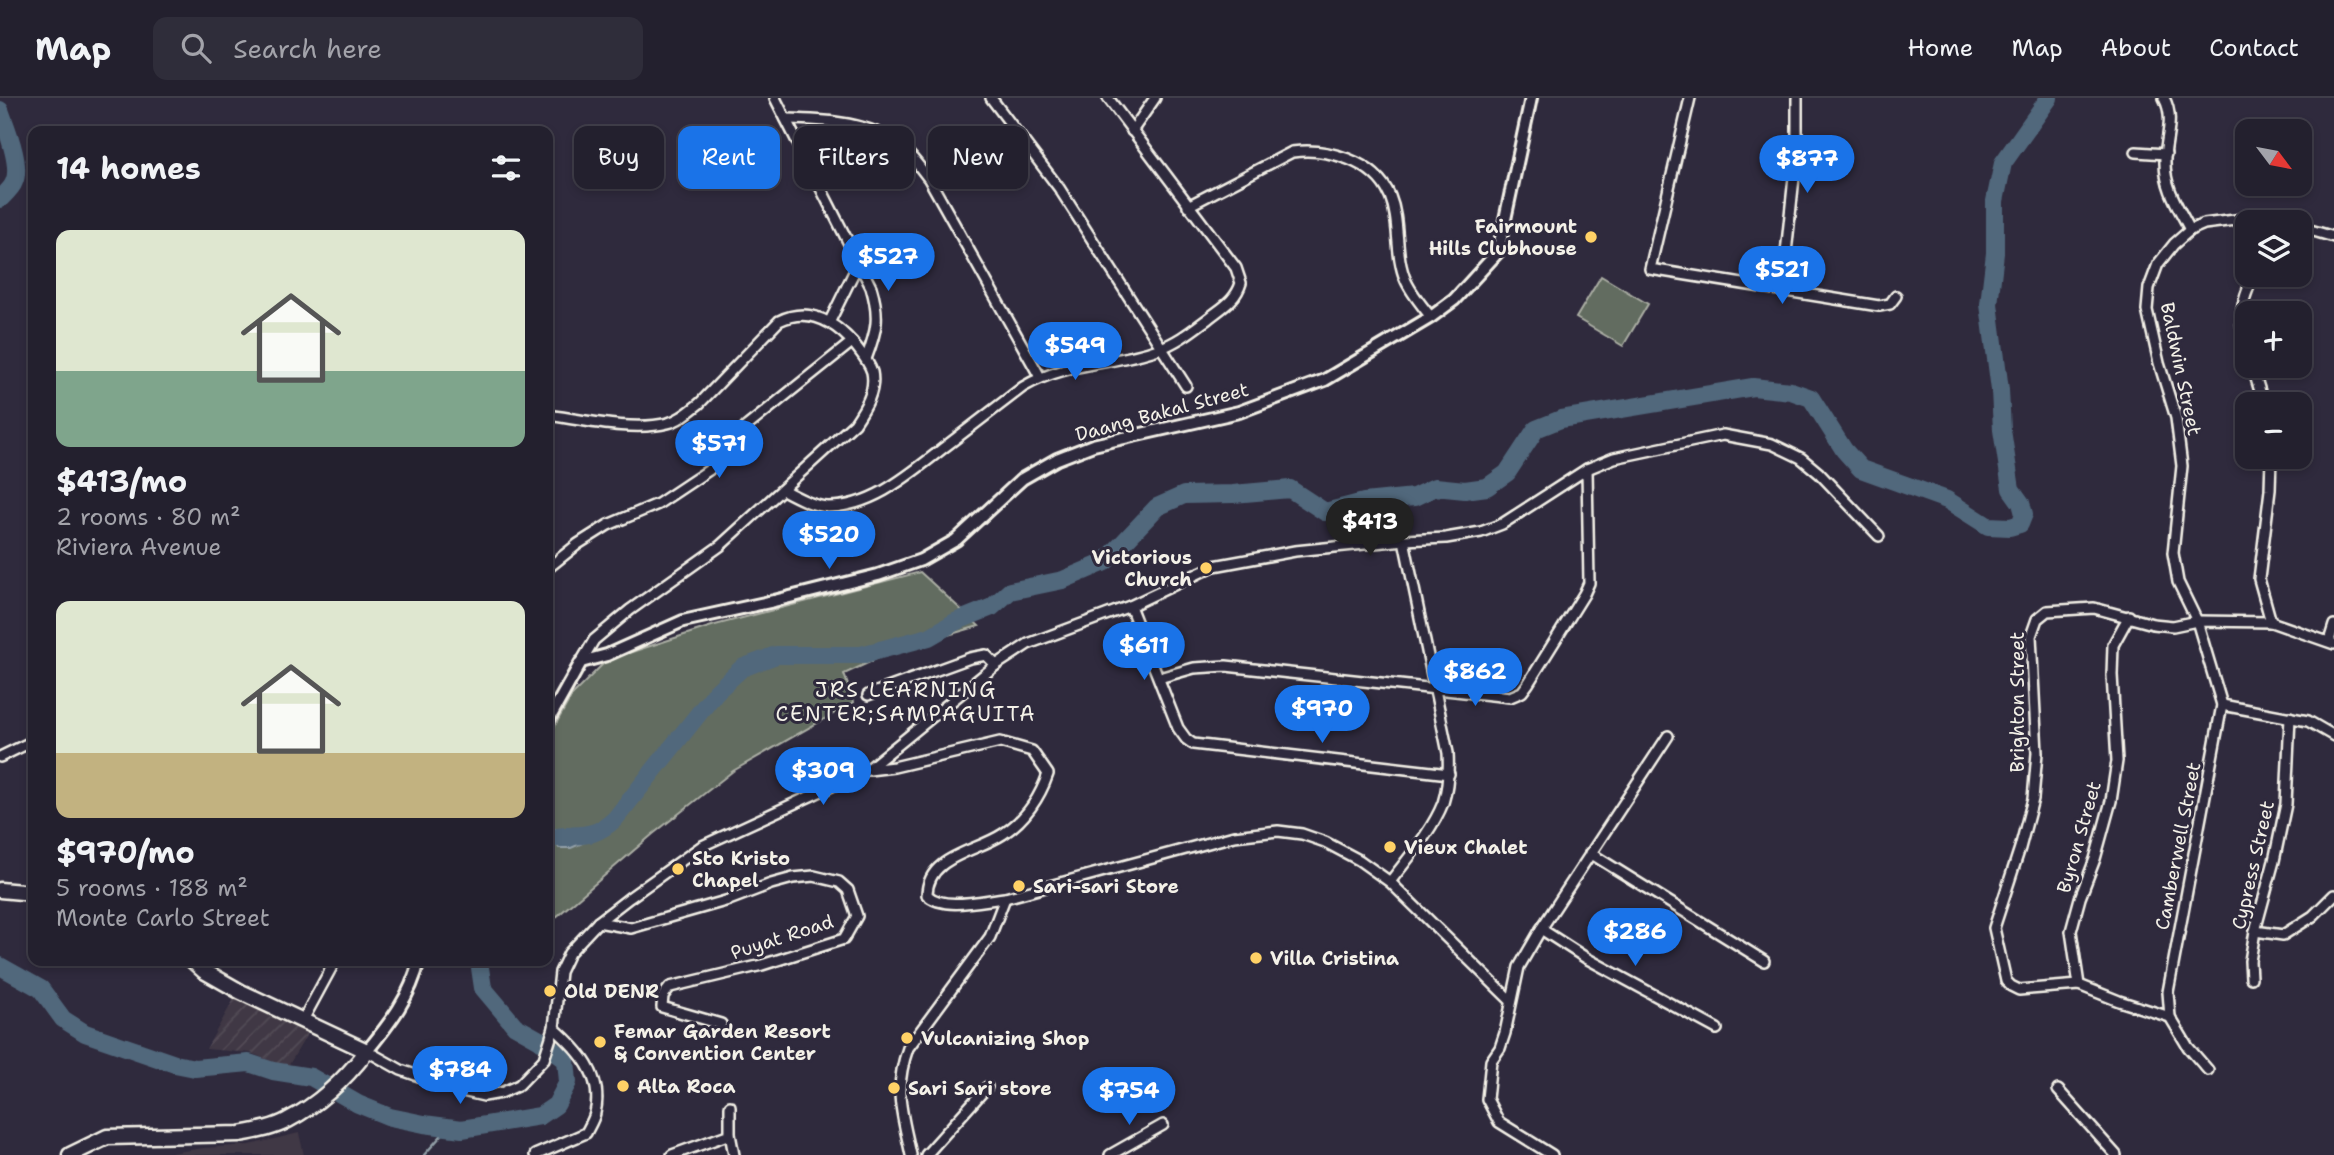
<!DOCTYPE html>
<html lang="en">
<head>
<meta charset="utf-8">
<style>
  body { margin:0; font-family:"Shantell Sans",sans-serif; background:#2f2d3a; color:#f1f3f6; height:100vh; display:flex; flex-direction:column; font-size:26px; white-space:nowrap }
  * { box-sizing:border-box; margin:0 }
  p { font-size:23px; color:#a3a3aa }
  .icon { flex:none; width:38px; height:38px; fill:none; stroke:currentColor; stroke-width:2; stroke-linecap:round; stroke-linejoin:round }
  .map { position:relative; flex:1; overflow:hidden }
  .panel { position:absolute; left:28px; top:28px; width:525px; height:840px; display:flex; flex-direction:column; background:#23202e; border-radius:14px; box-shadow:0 4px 10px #0003,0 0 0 2px #403e4a }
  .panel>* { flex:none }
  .banner { position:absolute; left:574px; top:28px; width:665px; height:63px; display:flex; gap:14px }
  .needle { width:46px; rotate:122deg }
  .buttons { position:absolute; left:2235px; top:21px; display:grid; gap:14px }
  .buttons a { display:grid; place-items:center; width:77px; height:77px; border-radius:14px; background:#23202e; box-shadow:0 4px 10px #0003,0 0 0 2px #403e4a; font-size:35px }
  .price { position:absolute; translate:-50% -60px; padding:0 16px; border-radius:24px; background:#1a73e8; color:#fff; font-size:23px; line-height:46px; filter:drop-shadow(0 2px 4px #0008) }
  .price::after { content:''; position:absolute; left:50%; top:42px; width:21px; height:16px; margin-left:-10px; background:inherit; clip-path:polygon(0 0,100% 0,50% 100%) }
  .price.selected { background:#222; color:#fff }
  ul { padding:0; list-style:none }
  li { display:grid; align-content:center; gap:14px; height:371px; padding:0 28px }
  li span { display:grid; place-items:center; height:217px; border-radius:14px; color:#555 }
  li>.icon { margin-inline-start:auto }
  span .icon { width:126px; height:126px; fill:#fffc; stroke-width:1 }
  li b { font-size:30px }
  h2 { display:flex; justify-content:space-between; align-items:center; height:84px; padding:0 28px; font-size:30px }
  .pill { padding:0 24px; border-radius:14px; background:#23202e; box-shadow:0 4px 10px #0003,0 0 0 2px #403e4a; font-size:24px; line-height:63px }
  .pill.selected { background:#1a73e8; color:#fff }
  header { display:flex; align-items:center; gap:42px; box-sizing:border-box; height:98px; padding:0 35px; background:#23202e; border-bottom:2px solid #403e4a }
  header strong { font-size:33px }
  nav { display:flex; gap:38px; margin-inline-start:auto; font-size:24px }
  .search { width:490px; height:63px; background:#2f2d3a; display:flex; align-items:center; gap:18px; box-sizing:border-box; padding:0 24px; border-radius:14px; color:#a3a3aa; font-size:26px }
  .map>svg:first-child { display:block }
</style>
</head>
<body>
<header>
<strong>Map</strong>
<div class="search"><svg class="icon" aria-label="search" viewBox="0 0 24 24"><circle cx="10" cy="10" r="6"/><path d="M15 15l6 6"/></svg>Search here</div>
<nav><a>Home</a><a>Map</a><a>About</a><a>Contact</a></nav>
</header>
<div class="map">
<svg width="2334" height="1057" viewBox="0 0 2334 1057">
  <defs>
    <pattern id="industrial-furrows" width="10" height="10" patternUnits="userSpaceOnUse" patternTransform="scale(1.75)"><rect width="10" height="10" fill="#403744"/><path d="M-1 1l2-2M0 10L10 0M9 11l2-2" fill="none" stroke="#534b56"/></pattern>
    <pattern id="water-ripples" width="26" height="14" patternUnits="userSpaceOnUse" patternTransform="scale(1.75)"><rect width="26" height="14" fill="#51687c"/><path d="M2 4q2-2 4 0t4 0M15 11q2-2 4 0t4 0" fill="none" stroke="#6b7e8f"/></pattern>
  </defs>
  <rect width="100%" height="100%" fill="#2f2a3d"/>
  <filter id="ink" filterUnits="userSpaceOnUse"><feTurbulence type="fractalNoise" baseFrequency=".0143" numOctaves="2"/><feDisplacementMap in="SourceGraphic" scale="14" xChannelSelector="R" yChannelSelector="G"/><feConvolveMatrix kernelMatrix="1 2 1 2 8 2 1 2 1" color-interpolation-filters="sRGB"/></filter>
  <g filter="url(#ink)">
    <polygon fill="#403744" points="299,1035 304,1057 158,1057 203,1050 249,1047"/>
    <polygon fill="url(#industrial-furrows)" points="234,901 308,935 287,970 251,955 206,951"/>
    <g fill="#626c60" stroke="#abaea4" stroke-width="2">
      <polygon points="1601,178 1648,206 1623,248 1576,220"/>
      <polygon points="920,474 979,528 896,552 844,576 854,604 733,673 653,736 548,826 548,640 572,597 607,562 715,527"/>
    </g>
    <polygon fill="url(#water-ripples)" stroke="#929fa7" stroke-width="2" points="615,721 606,735 571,750 559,750 552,739 553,731 590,733"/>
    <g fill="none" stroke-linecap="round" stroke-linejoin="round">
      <polyline stroke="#929fa7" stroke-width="2.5" points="424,1057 449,1029"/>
      <g stroke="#51687c" stroke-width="18">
        <path d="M0,12C6,29 22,67 14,84C12,90 5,96 0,101"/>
        <path d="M548,741C576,733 589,745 615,721L716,594L742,570L776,557H861L929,539L955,524L992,509L1010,493L1063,482L1105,464L1157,409L1184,397L1233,396L1290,391L1325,414L1364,404L1414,399L1435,389L1465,392L1487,389L1507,375L1536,331L1561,321L1753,289L1791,293L1811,300L1844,352L1861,371L1947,402L1988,428L2010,429L2020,426L2024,416L2021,405L2011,391L2002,332L2000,292L1989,206L1995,155V103L2003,65L2049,0"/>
        <polyline points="0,868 41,891 63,921 85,935 175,966 195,970 249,965 273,973 311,979 358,1006 390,1019 424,1026 462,1031 540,1018 556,1007 568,984 566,962 540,942 515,928 483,890 479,863"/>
      </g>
      <defs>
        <g id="minor">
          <path d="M775,0L871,189C880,219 877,232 866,261"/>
          <polyline points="991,0 1059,90 1186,288"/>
          <polyline points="1690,0 1650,171 1879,208 1890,206 1896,198"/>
          <path d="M2164,0C2176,22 2164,43 2165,65C2165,91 2179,110 2190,132"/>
          <path d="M786,21C820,22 862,23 892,42C907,51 918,67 929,81L1040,279"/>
          <polyline points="1132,33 1155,0"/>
          <polyline points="2136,54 2166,56"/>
          <path d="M1188,108L1292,54C1326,49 1375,63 1390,98C1401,125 1394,156 1406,183C1412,196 1422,208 1431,219"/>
          <polyline points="2300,129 2334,139"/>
          <polyline points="1782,193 1797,51 1797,0"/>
          <polyline points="830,223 859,164"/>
          <path d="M2247,252C2237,223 2241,204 2254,177"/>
          <polyline points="2252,268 2264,306"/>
          <path d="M548,317C583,322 633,334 668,325C680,322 690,313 700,305L779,223C809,208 835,224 855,247C861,255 869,264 872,274C876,293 865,310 855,325L720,448L630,512L594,542L581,564"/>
          <path d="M783,392C797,399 812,408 828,409C874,409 912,374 946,348C972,328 997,309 1023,289C1065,264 1113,267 1158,251C1177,245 1194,231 1209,220C1223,209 1236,202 1241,185L1236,170L1108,0"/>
          <polyline points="548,470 578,446 608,427 658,406 709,372 746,329 852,244"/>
          <polyline points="1130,508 1178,630 1186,641 1193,646 1449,676"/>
          <polyline points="2271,524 2259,481 2270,392 2271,359"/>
          <polyline points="2329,543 2334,527"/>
          <polyline points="1159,580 1194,570 1226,568 1510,599 1522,594 1528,586 1584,496 1589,485 1587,371"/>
          <polyline points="868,597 970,560 986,557 996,567"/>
          <polyline points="2222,607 2308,623 2334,638"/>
          <polyline points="0,659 33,643"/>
          <path d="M869,672L894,669L1000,644L1032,653L1048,676C1040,699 1025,722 1003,736C976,754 927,758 927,797C944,813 983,802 1005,800L1234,738L1278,733L1302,736L1325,744L1359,762L1390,784L1511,903"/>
          <polyline points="1590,755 1764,863"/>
          <path d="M1390,784C1408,760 1432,733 1443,705C1448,689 1449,672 1448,655L1404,442"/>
          <polyline points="598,824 631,830 729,802 771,786 793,780 814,778 839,784 848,792 857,818 844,841 762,867 670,889 663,898 662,909 721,926"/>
          <polyline points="1541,831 1586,860 1717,931"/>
          <polyline points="2255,833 2283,837 2313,818 2334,797"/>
          <polyline points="2251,880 2250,863 2255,833 2274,763 2286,706 2290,619"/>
          <polyline points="2079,887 2071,833 2080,800 2095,761 2111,703 2117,663 2112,577 2113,547 2129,518"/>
          <polyline points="2170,919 2119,903 2079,887 2019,892 2011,888 2006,883 1994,830 2020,750 2033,701 2037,655 2031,538 2037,521 2047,513 2094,510 2153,526 2173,528 2197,523 2271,524 2334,546"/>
          <polyline points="303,922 335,863"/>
          <polyline points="367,953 401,972 462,993 484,998 501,995 519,987 544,961 554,930 560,874 569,855 598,824 629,800 702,748 867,672 996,567 1028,546 1130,508 1214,468 1295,453 1404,442 1446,440 1481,434 1502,426 1587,371 1614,360 1723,337 1772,346 1801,360 1819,375 1879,438"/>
          <polyline points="2208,972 2188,949 2170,919 2168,894 2222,607 2197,523 2178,484 2173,455 2182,368 2176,320 2159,265 2147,212 2149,190 2158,166 2174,146 2190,132 2204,126 2243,121 2285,124"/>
          <polyline points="2058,992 2116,1057"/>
          <polyline points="730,1008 730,1036 734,1057"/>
          <path d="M535,1057L586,1035C589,1029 594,1021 595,1015C604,978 579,952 554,930"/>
          <polyline points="672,1057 730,1036"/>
          <path d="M911,1057C902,1014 893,993 908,950L990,839L1005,800"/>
          <polyline points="926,1057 987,989"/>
          <polyline points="1110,1057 1163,1027"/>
          <polyline points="1552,1057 1499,1024 1487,1001 1491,963 1500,950 1505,935 1519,869 1541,831 1668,638"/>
        </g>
        <g id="tertiary">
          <polyline points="548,623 581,564 607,557 683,523 774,503 878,477 921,462 956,442 1022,381 1057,361 1093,347 1239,314 1325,282 1431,219 1454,202 1498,154 1531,0"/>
          <path d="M367,953C390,925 411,898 419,863"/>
        </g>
        <g id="primary">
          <polyline points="0,792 33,795"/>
          <path d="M70,1057L107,1039L240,1036C256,1033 274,1030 288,1022C319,1006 346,980 367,953L241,894L204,873L193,863"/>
        </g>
      </defs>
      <use href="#minor" stroke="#f4f1e8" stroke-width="14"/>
      <use href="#tertiary" stroke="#f4f1e8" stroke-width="16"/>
      <use href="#primary" stroke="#f4f1e8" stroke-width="19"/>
      <use href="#minor" stroke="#2f2a3d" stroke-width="9"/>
      <use href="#tertiary" stroke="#2f2a3d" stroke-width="10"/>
      <use href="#primary" stroke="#2f2a3d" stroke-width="14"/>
    </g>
  </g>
  <g fill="#ffd166" stroke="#2f2a3d" stroke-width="2.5">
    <circle cx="1591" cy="139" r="7"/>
    <circle cx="1206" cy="470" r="7"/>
    <circle cx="1390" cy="749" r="7"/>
    <circle cx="678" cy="771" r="7"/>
    <circle cx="1019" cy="788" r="7"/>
    <circle cx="1256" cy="860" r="7"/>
    <circle cx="550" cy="893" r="7"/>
    <circle cx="907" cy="940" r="7"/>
    <circle cx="600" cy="944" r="7"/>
    <circle cx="623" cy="988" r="7"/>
    <circle cx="894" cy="990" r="7"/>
  </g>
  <g text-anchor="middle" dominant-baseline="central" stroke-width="6" stroke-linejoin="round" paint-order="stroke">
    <g font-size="19" font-weight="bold" fill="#f4f1e8" stroke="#2f2a3d" text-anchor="start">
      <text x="1577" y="128" text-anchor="end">Fairmount<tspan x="1577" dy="22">Hills Clubhouse</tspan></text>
      <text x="1192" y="459" text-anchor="end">Victorious<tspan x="1192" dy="22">Church</tspan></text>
      <text x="1404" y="749">Vieux Chalet</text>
      <text x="692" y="760">Sto Kristo<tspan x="692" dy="22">Chapel</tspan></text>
      <text x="1033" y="788">Sari-sari Store</text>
      <text x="1270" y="860">Villa Cristina</text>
      <text x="564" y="893">Old DENR</text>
      <text x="614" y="933">Femar Garden Resort<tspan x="614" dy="22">&amp; Convention Center</tspan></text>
      <text x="921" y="940">Vulcanizing Shop</text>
      <text x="637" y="988">Alta Roca</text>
      <text x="908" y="990">Sari Sari store</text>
    </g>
    <g font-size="19" fill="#f4f1e8" stroke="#2f2a3d">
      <text transform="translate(2181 271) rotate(78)">Baldwin Street</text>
      <text transform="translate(1162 314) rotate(-15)">Daang Bakal Street</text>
      <text transform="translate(2017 604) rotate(-90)">Brighton Street</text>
      <text transform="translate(2079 739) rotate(-74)">Byron Street</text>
      <text transform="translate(2178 748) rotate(-79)">Camberwell Street</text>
      <text transform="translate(2253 767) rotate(-77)">Cypress Street</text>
      <text transform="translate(782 839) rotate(-18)">Puyat Road</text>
    </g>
    <g font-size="21" letter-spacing="2" fill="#f4f1e8" stroke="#2f2a3d">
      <text x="906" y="592">JRS LEARNING<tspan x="906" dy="24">CENTER;SAMPAGUITA</tspan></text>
    </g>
  </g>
</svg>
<div class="buttons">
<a><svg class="needle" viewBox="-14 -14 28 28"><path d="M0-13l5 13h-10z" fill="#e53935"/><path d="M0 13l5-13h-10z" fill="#a3a3aa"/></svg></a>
<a><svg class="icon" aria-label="layers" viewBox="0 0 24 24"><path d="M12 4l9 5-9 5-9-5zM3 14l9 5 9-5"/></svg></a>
<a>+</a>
<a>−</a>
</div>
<b class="price" style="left:1807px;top:97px">$877</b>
<b class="price" style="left:888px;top:195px">$527</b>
<b class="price" style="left:1782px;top:208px">$521</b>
<b class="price" style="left:1075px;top:284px">$549</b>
<b class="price" style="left:719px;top:382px">$571</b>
<b class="price selected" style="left:1370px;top:460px">$413</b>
<b class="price" style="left:829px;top:473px">$520</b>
<b class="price" style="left:1144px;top:584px">$611</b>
<b class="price" style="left:1475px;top:610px">$862</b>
<b class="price" style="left:1322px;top:647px">$970</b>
<b class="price" style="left:823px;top:709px">$309</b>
<b class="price" style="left:1635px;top:870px">$286</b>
<b class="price" style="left:460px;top:1008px">$784</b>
<b class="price" style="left:1129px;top:1029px">$754</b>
<div class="banner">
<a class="pill">Buy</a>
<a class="pill selected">Rent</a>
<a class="pill">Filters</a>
<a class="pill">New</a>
</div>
<section class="panel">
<h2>14 homes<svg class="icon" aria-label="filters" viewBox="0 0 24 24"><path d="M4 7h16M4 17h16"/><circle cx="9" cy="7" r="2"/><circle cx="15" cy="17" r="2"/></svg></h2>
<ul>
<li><span style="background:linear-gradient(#dfe7d0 65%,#7fa58c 0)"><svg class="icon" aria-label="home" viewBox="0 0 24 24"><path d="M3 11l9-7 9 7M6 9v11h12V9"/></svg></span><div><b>$413/mo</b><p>2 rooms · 80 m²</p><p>Riviera Avenue</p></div></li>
<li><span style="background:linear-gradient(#dfe7d0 70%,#c2b280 0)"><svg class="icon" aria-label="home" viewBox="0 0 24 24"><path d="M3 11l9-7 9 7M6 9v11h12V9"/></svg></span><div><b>$970/mo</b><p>5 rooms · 188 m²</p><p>Monte Carlo Street</p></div></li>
</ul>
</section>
</div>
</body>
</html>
